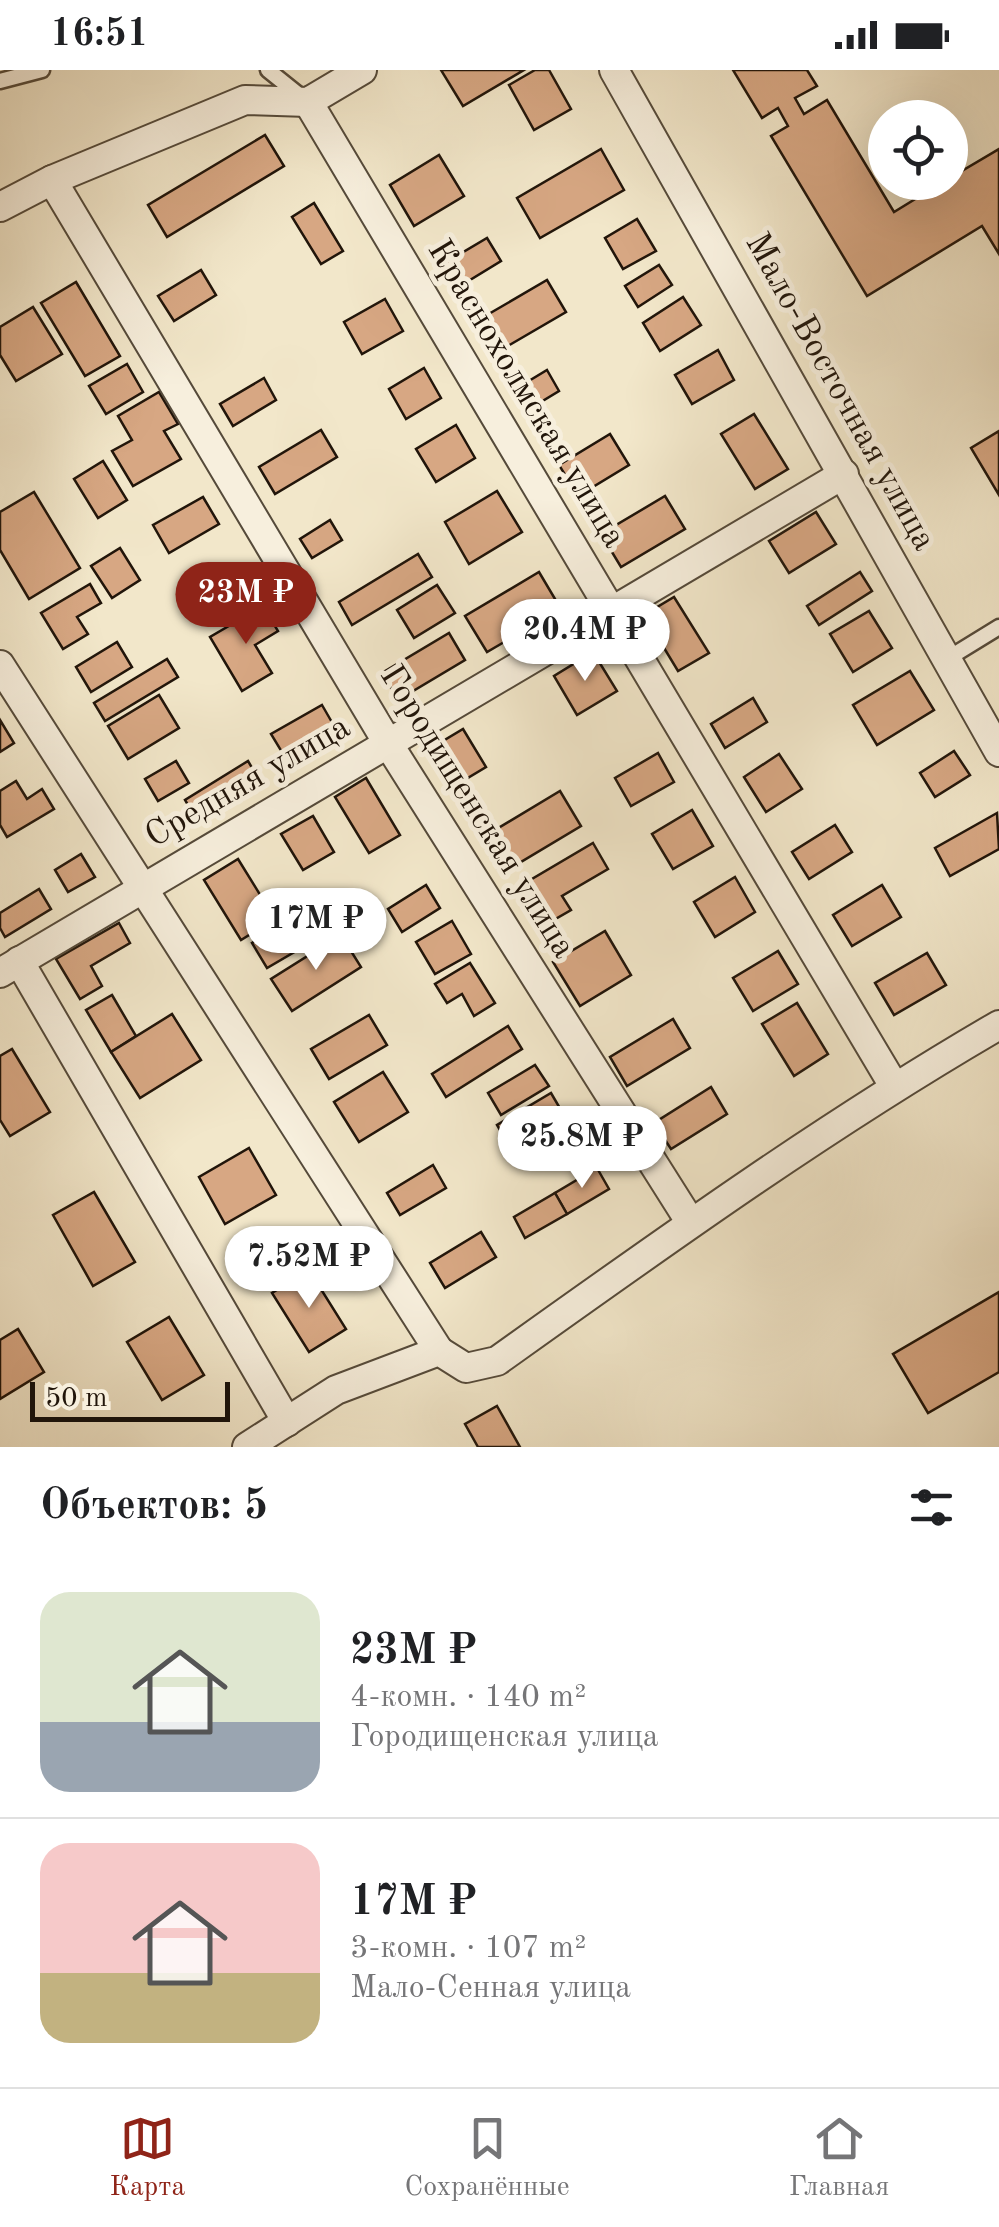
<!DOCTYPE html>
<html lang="ru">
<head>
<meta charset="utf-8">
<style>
  body { margin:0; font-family:"Old Standard TT",serif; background:#f6f6f6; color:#202124; height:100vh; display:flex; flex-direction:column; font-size:38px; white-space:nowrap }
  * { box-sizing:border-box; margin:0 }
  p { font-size:32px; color:#757577 }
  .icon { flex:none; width:55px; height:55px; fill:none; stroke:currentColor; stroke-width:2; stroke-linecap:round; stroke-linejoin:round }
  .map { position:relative; height:1377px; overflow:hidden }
  .sheet { display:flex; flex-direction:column; background:#fff; flex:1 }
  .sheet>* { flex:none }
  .buttons { position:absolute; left:868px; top:30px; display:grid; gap:20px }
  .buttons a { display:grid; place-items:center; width:100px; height:100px; border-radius:50%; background:#fff; box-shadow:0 10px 40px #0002; font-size:50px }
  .scale { position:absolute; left:30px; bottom:25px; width:200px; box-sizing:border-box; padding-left:10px; border:5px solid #21150a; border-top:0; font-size:28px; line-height:35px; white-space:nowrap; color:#21150a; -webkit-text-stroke:8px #f7efdd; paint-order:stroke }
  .price { position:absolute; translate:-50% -85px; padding:0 22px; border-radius:35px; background:#fff; color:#222; font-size:32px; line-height:65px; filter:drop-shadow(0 2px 5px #0008) }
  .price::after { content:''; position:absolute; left:50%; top:60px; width:30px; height:22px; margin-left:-15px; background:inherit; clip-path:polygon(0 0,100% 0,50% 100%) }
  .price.current { background:#8f2418; color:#fff }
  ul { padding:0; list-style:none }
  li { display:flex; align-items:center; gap:30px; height:250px; padding:0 40px }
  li+li { border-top:2px solid #e0e0e0 }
  li span { display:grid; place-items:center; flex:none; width:280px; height:200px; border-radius:30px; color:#555 }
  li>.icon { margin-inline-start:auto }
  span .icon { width:120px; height:120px; fill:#fffc; stroke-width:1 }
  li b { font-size:42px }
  h2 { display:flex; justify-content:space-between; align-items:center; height:120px; padding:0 40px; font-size:42px }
  .status { display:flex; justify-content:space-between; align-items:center; height:70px; padding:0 50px; background:#fff; direction:ltr }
  .status svg { height:28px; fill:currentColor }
  .dock { display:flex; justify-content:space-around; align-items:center; height:140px; border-top:2px solid #e0e0e0; background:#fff; font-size:28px; color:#757577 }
  .dock a { display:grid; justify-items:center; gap:5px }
  .dock .current { color:#8f2418 }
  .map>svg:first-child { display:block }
</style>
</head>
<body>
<div class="status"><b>16:51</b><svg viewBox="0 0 49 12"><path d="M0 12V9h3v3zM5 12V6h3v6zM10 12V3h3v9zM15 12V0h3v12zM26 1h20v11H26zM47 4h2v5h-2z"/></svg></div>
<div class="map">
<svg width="999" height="1377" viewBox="0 0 999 1377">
  <rect width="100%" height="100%" fill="#f2e7ca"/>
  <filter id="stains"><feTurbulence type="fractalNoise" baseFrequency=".002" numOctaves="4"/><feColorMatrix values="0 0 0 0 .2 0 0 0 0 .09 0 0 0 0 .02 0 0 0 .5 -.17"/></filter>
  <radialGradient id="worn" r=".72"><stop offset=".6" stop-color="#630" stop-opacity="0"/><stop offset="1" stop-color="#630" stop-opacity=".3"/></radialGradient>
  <g fill="#d7a783" stroke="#21150a" stroke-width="2.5">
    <polygon points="441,0 524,0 463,36"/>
    <polygon points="535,0 549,0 571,39 534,60 509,15"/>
    <polygon points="733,0 807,0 817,16 795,28 804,44 827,30 894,142 943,112 950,112 950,108 999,79 999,184 982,156 867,226 771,66 788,56 778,38 762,48"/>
    <polygon points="265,65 284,96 167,167 148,135"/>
    <polygon points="601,79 624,120 540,168 517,128"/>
    <polygon points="439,85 464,126 414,156 390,115"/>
    <polygon points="314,133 343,181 321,194 292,147"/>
    <polygon points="637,149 656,181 623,199 605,168"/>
    <polygon points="487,168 501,191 452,221 438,197"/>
    <polygon points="659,195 672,215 638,237 625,216"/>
    <polygon points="201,200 216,225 174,251 158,226"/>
    <polygon points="547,210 566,242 494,284 475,252"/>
    <polygon points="76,212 120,286 85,306 41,233"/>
    <polygon points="683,227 701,255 660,281 643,253"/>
    <polygon points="385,229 403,261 362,284 344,252"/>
    <polygon points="33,237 62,284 16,311 0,285 0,257"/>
    <polygon points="718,280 734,310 692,334 675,305"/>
    <polygon points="127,294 143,322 106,344 89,316"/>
    <polygon points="424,298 441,328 406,349 389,319"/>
    <polygon points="547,300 559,321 526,341 514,320"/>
    <polygon points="264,308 276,330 233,356 220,334"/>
    <polygon points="159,322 178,354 164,361 181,389 133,416 112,381 132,370 118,346"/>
    <polygon points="754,344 788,399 755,419 721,364"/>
    <polygon points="456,355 475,388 436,412 416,379"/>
    <polygon points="321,360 337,387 275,424 259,397"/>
    <polygon points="999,361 999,425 971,378"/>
    <polygon points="610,364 629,395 578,426 559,395"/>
    <polygon points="103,391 127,430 98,448 74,409"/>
    <polygon points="497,421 522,462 469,494 445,452"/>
    <polygon points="34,422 80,498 29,529 0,480 0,442"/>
    <polygon points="665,426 685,459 621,497 601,464"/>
    <polygon points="203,427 219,454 169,483 153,455"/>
    <polygon points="816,442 836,474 789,503 769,471"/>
    <polygon points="330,450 342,470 312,488 300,469"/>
    <polygon points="120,478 140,510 112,528 91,496"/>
    <polygon points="418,484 432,507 352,555 339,532"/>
    <polygon points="241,498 254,519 213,543 200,521"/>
    <polygon points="539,502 561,539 487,582 465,546"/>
    <polygon points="860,502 872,521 819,555 807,536"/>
    <polygon points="90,514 101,533 77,547 88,564 63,579 41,543"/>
    <polygon points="437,515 455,543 414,568 397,540"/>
    <polygon points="674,527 709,583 678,601 644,545"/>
    <polygon points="263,536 278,561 255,575 272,603 242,621 210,567"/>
    <polygon points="869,541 892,578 853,602 830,564"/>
    <polygon points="449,563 465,590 398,630 382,603"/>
    <polygon points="117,572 132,597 91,622 76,597"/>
    <polygon points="593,582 617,621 577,645 554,606"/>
    <polygon points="167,589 178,607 105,651 94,633"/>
    <polygon points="910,601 934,640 877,675 853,635"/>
    <polygon points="159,625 179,658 128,689 108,656"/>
    <polygon points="753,628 767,652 725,678 711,654"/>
    <polygon points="322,635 341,668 291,697 271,664"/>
    <polygon points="0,650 14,673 0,682"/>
    <polygon points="463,659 486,697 451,718 428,680"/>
    <polygon points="954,681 970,705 935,727 920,703"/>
    <polygon points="658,683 674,712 631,736 615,708"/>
    <polygon points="779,684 802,719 766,742 744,707"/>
    <polygon points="176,691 189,713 158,731 145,709"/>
    <polygon points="248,691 261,713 198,752 185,730"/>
    <polygon points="366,708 400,765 369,783 335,727"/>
    <polygon points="16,711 27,729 42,719 54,739 7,767 0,755 0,721"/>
    <polygon points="560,721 581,756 501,804 480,769"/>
    <polygon points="692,740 713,776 673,799 652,764"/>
    <polygon points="997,743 999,779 950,806 935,778"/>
    <polygon points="313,746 334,782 303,800 281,764"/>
    <polygon points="835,755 852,782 809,809 792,782"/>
    <polygon points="593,773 608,799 562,826 571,840 538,859 515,819"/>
    <polygon points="81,784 95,807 68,822 55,800"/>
    <polygon points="238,789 275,849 241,870 204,810"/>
    <polygon points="735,807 755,842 715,867 694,832"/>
    <polygon points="426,815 440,838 402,862 388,839"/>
    <polygon points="882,815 901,847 852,876 833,845"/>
    <polygon points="39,819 51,839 5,867 0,858 0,843"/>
    <polygon points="293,848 308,874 267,898 252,873"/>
    <polygon points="452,851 471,884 435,904 416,872"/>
    <polygon points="119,853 130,873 91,896 102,916 80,929 56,889"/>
    <polygon points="605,861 631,905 580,936 553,892"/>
    <polygon points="341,865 361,897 292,941 271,909"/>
    <polygon points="778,881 798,914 753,941 733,908"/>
    <polygon points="927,883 946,915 894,945 875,913"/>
    <polygon points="470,893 495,933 474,946 462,924 447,933 435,914"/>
    <polygon points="112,925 136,966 111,982 86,940"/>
    <polygon points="797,933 828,984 794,1006 762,954"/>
    <polygon points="172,944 201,990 140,1028 111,982"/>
    <polygon points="369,945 387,975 329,1009 311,979"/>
    <polygon points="673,949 690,978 627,1016 610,987"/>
    <polygon points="508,956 522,979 446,1027 432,1004"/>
    <polygon points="12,979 50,1042 10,1066 0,1050 0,986"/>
    <polygon points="535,995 549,1016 501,1045 488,1023"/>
    <polygon points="383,1002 408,1042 359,1072 334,1032"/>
    <polygon points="711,1017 727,1044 671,1079 654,1053"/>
    <polygon points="551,1023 568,1052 514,1084 497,1055"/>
    <polygon points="249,1078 276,1125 225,1154 199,1107"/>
    <polygon points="433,1095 446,1118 400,1145 387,1123"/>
    <polygon points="597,1098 609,1119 567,1144 555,1123"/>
    <polygon points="94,1122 135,1192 93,1216 53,1145"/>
    <polygon points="555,1123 567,1144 525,1168 514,1147"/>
    <polygon points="481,1162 496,1187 445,1218 430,1193"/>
    <polygon points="309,1200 346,1259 309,1282 272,1223"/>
    <polygon points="999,1222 999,1302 928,1343 893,1284"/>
    <polygon points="169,1247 204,1305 162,1330 127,1272"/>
    <polygon points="18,1259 44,1302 0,1329 0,1270"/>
    <polygon points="497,1336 520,1377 478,1377 465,1354"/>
  </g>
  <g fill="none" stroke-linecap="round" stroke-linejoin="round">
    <defs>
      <g id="lane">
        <polyline points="268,0 304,29"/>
        <polyline points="0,11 42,0"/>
        <polyline points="947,589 999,557"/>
      </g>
      <g id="street">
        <polyline points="614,0 999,682"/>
        <polyline points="308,32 894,1016"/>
        <polyline points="52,110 389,675 691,1153"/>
        <polyline points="0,137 52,110 245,30 308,32 362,0"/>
        <polyline points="0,595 439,1281"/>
        <polyline points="19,891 287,1352"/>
        <polyline points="0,903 844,404"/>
        <path d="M247,1377L336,1320L439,1281L466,1298L497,1291C661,1174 825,1056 999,955"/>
      </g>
    </defs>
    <use href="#lane" stroke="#554a3a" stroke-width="19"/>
    <use href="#street" stroke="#554a3a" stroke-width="32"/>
    <use href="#lane" stroke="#f7efdd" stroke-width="14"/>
    <use href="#street" stroke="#f7efdd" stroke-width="28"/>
  </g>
  <g text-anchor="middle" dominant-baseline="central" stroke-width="10" stroke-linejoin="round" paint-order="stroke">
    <g font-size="35" fill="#21150a" stroke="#f7efdd">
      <text transform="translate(840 322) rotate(61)">Мало-Восточная улица</text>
      <text transform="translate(526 324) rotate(59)">Краснохолмская улица</text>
      <text transform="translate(248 712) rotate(-30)">Средняя улица</text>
      <text transform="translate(477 742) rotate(58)">Городищенская улица</text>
    </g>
  </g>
  <rect width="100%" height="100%" filter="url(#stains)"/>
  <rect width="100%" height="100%" fill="url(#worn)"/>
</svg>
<div class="buttons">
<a><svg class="icon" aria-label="locate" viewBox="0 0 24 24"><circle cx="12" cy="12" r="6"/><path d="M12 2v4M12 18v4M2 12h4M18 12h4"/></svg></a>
</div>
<div class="scale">50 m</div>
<b class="price current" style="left:246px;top:577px">23M ₽</b>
<b class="price" style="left:585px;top:614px">20.4M ₽</b>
<b class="price" style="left:316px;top:903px">17M ₽</b>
<b class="price" style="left:582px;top:1121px">25.8M ₽</b>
<b class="price" style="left:309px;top:1241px">7.52M ₽</b>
</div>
<section class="sheet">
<h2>Объектов: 5<svg class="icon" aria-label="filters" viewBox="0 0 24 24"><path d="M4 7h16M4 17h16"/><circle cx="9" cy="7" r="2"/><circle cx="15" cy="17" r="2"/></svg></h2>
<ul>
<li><span style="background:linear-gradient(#dfe7d0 65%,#9aa5b1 0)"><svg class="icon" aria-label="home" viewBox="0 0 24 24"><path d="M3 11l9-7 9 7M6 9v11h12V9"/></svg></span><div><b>23M ₽</b><p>4-комн. · 140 m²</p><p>Городищенская улица</p></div></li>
<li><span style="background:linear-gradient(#f6c9c9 65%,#c2b280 0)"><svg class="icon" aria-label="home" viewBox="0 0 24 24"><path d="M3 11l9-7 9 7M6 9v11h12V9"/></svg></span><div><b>17M ₽</b><p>3-комн. · 107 m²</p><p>Мало-Сенная улица</p></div></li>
</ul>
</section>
<nav class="dock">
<a class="current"><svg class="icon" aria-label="map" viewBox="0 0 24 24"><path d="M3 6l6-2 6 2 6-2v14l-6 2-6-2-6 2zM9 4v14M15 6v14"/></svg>Карта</a>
<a><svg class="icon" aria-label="saved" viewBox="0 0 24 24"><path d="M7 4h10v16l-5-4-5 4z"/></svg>Сохранённые</a>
<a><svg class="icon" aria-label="home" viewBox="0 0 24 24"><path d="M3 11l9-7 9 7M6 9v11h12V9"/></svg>Главная</a>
</nav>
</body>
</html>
